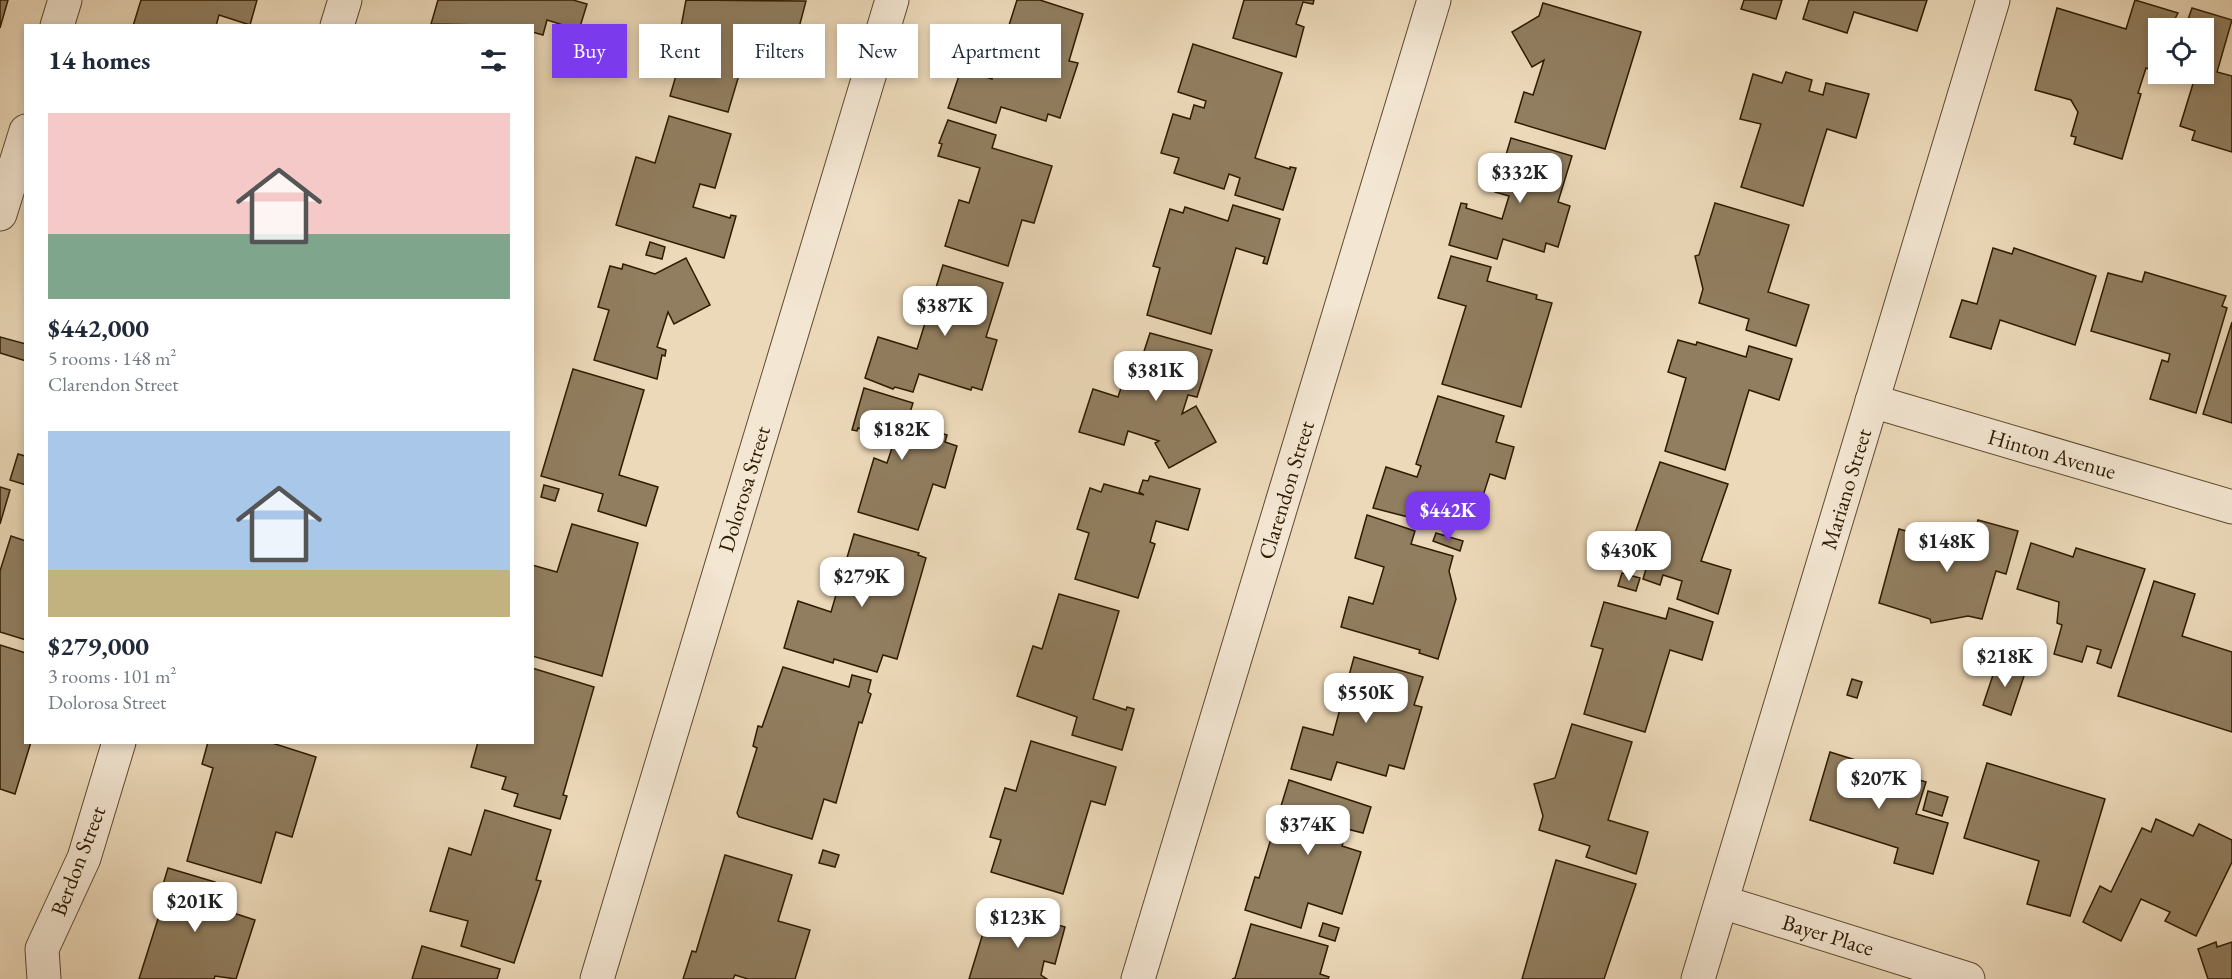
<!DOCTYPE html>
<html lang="en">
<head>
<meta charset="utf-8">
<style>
  body { margin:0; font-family:"EB Garamond",serif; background:#f2f2f3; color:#1f2937; height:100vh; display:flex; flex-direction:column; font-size:22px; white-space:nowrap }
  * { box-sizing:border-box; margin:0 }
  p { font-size:20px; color:#747a83 }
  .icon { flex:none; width:33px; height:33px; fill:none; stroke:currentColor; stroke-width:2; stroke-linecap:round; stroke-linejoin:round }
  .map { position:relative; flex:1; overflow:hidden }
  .drawer { position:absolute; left:24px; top:24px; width:510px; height:720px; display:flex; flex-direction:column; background:#fff; border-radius:0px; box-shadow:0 3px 9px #0003 }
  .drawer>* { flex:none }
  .hud { position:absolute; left:552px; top:24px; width:570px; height:54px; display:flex; gap:12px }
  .buttons { position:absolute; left:2148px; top:18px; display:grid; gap:12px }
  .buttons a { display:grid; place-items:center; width:66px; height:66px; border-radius:0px; background:#fff; box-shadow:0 3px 9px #0003; font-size:30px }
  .price { position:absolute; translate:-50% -51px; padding:0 14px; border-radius:12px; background:#fff; color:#222; font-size:20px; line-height:39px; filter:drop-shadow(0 2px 3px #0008) }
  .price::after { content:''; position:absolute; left:50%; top:36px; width:18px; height:14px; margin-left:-9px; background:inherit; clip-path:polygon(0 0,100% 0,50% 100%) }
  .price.active { background:#7c3aed; color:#fff }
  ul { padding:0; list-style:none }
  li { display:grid; align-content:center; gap:12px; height:318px; padding:0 24px }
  li span { display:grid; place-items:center; height:186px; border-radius:0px; color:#555 }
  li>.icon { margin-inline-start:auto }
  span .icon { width:108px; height:108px; fill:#fffc; stroke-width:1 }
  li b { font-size:26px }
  h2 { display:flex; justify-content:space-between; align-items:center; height:72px; padding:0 24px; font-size:26px }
  .chip { padding:0 21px; border-radius:0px; background:#fff; box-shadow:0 3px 9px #0003; font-size:21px; line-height:54px }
  .chip.active { background:#7c3aed; color:#fff }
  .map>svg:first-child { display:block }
</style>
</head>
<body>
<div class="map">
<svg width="2232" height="979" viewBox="0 0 2232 979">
  <rect width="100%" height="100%" fill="#ecd9b9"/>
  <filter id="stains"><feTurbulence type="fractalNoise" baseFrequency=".00333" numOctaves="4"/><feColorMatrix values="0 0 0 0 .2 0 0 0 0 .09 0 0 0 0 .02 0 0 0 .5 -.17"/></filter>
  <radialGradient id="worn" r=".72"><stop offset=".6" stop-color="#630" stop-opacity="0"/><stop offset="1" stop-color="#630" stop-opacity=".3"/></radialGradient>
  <g fill="#917e60" stroke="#2e1b00" stroke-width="1.5">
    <polygon points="0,0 8,0 0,28"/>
    <polygon points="141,0 257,0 250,25 219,15 216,26 133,26"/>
    <polygon points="438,0 573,0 587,4 579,30 547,20 543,35 532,32 532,26 431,24"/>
    <polygon points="686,0 806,1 796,39 754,27 744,64 747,64 744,76 739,75 728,112 670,96 682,55 671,52 678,26 681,27"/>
    <polygon points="1017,0 1040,0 1083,14 1069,61 1078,63 1060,118 1048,114 1046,121 1001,107 996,123 948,108 963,64 967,66 965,70 992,79"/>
    <polygon points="1244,0 1314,0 1313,4 1303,2 1296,24 1304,27 1296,57 1233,38"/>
    <polygon points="1744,0 1782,0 1776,19 1741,9"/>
    <polygon points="1809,0 1927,0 1917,31 1854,12 1847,33 1803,19"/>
    <polygon points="2135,0 2178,13 2170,28 2158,28 2158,50 2152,48 2149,55 2158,58 2158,72 2146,68 2138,93 2141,94 2122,159 2074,144 2076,137 2071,136 2078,112 2071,100 2035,90 2057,8 2126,29"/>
    <polygon points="1543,3 1641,32 1605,149 1515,122 1524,92 1533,95 1544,60 1532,67 1512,32 1539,16"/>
    <polygon points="2192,8 2232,20 2217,72 2232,76 2232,152 2192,140 2195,131 2180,126 2196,74 2204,74 2204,28 2185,28"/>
    <polygon points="1193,44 1282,73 1255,158 1290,169 1290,167 1296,168 1283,210 1235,195 1240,178 1229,174 1224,189 1174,173 1179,158 1161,153 1173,114 1190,119 1194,105 1204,108 1206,101 1178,92"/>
    <polygon points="1786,72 1812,80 1809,91 1823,95 1826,83 1869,94 1856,138 1827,129 1803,206 1741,187 1761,124 1740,119 1753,74 1782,83"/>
    <polygon points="669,116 731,134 715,188 700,184 693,207 730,218 731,215 736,216 724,258 616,225 636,157 655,163"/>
    <polygon points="948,120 996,135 992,148 1052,166 1034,223 1022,220 1008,266 945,246 959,200 969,203 980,168 938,156 942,144 939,143"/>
    <polygon points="1511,138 1572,156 1558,202 1570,206 1558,247 1546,243 1544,252 1503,239 1497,259 1449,245 1461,203 1467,204 1466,208 1502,219 1509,196 1495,192"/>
    <polygon points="1715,203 1789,225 1768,292 1809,305 1796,346 1746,330 1749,319 1699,303 1703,289 1695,256 1699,255"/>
    <polygon points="1233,205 1280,219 1267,264 1263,263 1265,257 1236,248 1211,334 1147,315 1160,268 1153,266 1170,209 1183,213 1185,207 1228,221"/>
    <polygon points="650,242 665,247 662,259 646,255"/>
    <polygon points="1993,248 2012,254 2014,248 2096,276 2075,345 2000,320 1991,349 1950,337 1962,300 1977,304"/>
    <polygon points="1451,256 1491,267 1487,281 1537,295 1536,299 1552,303 1521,407 1442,384 1466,306 1438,298"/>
    <polygon points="686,258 710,305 674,324 668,312 657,347 666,350 665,356 662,355 657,379 594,360 609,310 598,307 610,266 622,269 623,264 655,274"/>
    <polygon points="943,265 1003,283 986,337 997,340 982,390 972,387 971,390 919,374 913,392 895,387 893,389 865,378 878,337 917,349"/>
    <polygon points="2145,272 2226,296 2222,306 2227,308 2196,413 2150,399 2162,360 2168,362 2170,354 2091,331 2108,273 2142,282"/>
    <polygon points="2232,322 2232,423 2203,414"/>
    <polygon points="1150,333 1212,350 1197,397 1188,395 1182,414 1196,406 1216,442 1169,468 1155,443 1159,441 1128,431 1124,445 1079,432 1093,389 1118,397 1124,379 1134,382"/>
    <polygon points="0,337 26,344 26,361 0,353"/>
    <polygon points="1678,340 1696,345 1697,342 1746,357 1749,346 1792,359 1779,400 1749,390 1725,470 1665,451 1686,378 1668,372"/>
    <polygon points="573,369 644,390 619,475 658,487 646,526 598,511 603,494 541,476"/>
    <polygon points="864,388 913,403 907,422 947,435 945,442 957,446 945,488 933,484 918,530 858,512 874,458 887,463 895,439 858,428 857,431 852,430"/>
    <polygon points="1438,396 1504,416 1496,442 1514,447 1505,479 1490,474 1479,508 1471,505 1468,515 1422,501 1416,519 1373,508 1386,467 1417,477 1421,466 1416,464"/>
    <polygon points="26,453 26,485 10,480 18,454 25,456"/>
    <polygon points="1660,462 1728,484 1701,561 1731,570 1718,614 1677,599 1682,581 1663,575 1660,585 1643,579 1646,569 1635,566 1638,556 1628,553"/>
    <polygon points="1150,476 1200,489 1188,530 1156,521 1150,542 1155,544 1138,598 1075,579 1089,533 1077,529 1090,488 1101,492 1104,484 1144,495 1139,492 1143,480 1148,481"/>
    <polygon points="544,485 559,489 555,501 541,497"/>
    <polygon points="0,487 10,490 0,524"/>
    <polygon points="1367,515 1415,531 1411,544 1453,556 1449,571 1456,599 1438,659 1419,653 1420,650 1341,627 1349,597 1373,604 1384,567 1355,558"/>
    <polygon points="1978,520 2018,531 2006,574 1996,571 1982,619 1968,616 1931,623 1930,619 1879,603 1899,529 1969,549"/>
    <polygon points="572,524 638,543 602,676 532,656 532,565 557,572"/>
    <polygon points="1436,533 1463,541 1460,551 1433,541"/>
    <polygon points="854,534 919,553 918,555 926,558 897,659 883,655 877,672 834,659 833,663 784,648 798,601 831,612"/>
    <polygon points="11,536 26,541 26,640 0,632 0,571"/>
    <polygon points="2031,543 2073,557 2076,548 2145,569 2111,668 2097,663 2101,650 2087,646 2082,662 2054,654 2062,625 2057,623 2059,602 2017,589"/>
    <polygon points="1622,573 1640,578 1636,591 1618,586"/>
    <polygon points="2154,581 2195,594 2182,636 2232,652 2232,732 2118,696"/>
    <polygon points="1059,594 1119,611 1093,699 1126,710 1127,707 1134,709 1122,750 1072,735 1077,717 1017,696 1033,646 1042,649"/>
    <polygon points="1604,602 1666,619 1669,608 1713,622 1702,660 1670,650 1645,732 1584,714 1603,649 1591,646"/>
    <polygon points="0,645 26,653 26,742 31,742 15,794 0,789"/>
    <polygon points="1354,657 1423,677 1414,705 1422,707 1404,769 1389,765 1386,776 1337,762 1331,780 1291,769 1303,727 1333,735"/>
    <polygon points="1998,660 2026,670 2011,715 1983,705"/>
    <polygon points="783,667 849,687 852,675 871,680 868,692 871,694 862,723 859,722 836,803 824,799 812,839 739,817 737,813 757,748 753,746 758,726 762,727"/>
    <polygon points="532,668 594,687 563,795 567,796 560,819 514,806 518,794 502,789 506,777 471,767 478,742 532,742"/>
    <polygon points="1852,679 1862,682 1857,698 1847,695"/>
    <polygon points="1572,724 1632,742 1608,820 1648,832 1636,874 1586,857 1590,846 1539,830 1543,816 1534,784 1555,778"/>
    <polygon points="1031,741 1116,767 1105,805 1091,801 1063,894 991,872 1001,840 990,837 1005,788 1016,791"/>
    <polygon points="208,742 269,742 316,757 292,837 276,832 261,883 187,861 213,768 202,764"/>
    <polygon points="1830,752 1926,782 1916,814 1948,823 1933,874 1894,863 1898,848 1810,820"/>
    <polygon points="1987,763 2105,799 2070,916 2027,904 2039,861 1964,838"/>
    <polygon points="1289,780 1371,807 1363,833 1347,829 1342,846 1361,852 1342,914 1308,903 1301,928 1245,910 1255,877 1259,878"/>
    <polygon points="1928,791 1948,797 1942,816 1923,810"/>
    <polygon points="485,810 551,830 536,880 541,881 514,963 461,946 468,921 430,911 449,848 471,855"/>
    <polygon points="2156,819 2193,836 2199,824 2232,840 2232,862 2196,936 2165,921 2170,912 2141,899 2121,941 2083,922 2100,886 2111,892 2142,828 2151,832"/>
    <polygon points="823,850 839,855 835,867 819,863"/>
    <polygon points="725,855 792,875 778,921 810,930 795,979 748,979 735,975 733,979 683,979 692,951 696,952"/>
    <polygon points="1556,860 1636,884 1604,979 1522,979"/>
    <polygon points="168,868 215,882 210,899 219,902 218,908 255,920 236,979 215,976 214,979 139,979 163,903 158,901"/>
    <polygon points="1007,910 1065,927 1055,964 1044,961 1041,975 1047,979 969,979 984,930 1000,935"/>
    <polygon points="1323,923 1339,928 1335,941 1319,936"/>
    <polygon points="1251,924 1328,946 1320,974 1329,977 1328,979 1232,979 1235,978"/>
    <polygon points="2216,942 2217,947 2232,942 2232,979 2208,979 2198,949"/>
    <polygon points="422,946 500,969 497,979 412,979"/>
  </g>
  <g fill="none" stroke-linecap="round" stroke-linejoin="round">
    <defs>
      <g id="minor">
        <polyline points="57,26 65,0"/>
        <polyline points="337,26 345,0"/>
        <polyline points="0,214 26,131"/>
        <polyline points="1872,401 2232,507"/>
        <polyline points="1722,902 1968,979"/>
        <polyline points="44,979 42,949 84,858 119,742"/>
        <polyline points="597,979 892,0"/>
        <polyline points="1138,979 1434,0"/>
        <polyline points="1698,979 1993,0"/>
      </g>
    </defs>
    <use href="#minor" stroke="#5e4a2e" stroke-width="35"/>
    <use href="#minor" stroke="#f3e6d2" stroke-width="33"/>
  </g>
  <g text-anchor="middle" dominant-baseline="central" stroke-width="4.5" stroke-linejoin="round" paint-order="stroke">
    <g font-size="22" fill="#2e1b00" stroke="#f3e6d2">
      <text transform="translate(2052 454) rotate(16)">Hinton Avenue</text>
      <text transform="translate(744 489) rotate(-73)">Dolorosa Street</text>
      <text transform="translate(1846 489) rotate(-73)">Mariano Street</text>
      <text transform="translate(1286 490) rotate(-73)">Clarendon Street</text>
      <text transform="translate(78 861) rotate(-69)">Berdon Street</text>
      <text transform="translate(1828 935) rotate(17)">Bayer Place</text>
    </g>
  </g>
  <rect width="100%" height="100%" filter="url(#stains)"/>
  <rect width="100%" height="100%" fill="url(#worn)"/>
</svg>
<div class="buttons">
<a><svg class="icon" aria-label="locate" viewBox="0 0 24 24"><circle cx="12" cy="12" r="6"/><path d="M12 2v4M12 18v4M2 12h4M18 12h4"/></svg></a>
</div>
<b class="price" style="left:1520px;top:204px">$332K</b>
<b class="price" style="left:945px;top:337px">$387K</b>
<b class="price" style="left:1156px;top:402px">$381K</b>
<b class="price" style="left:902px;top:461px">$182K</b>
<b class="price active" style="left:1448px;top:542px">$442K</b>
<b class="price" style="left:1947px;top:573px">$148K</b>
<b class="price" style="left:1629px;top:582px">$430K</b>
<b class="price" style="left:862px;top:608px">$279K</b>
<b class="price" style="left:2005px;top:688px">$218K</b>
<b class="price" style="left:1366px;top:724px">$550K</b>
<b class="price" style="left:1879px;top:810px">$207K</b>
<b class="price" style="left:1308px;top:856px">$374K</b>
<b class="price" style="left:195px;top:933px">$201K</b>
<b class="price" style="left:1018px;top:949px">$123K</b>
<div class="hud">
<a class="chip active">Buy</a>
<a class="chip">Rent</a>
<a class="chip">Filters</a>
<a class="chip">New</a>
<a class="chip">Apartment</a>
</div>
<section class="drawer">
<h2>14 homes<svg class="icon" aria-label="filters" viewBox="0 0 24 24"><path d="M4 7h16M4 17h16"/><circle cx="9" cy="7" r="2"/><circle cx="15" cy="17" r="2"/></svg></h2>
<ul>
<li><span style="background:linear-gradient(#f6c9c9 65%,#7fa58c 0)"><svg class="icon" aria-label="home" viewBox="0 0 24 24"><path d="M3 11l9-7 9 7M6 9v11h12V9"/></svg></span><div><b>$442,000</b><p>5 rooms · 148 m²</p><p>Clarendon Street</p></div></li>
<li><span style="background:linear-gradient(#a9c7e8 75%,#c2b280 0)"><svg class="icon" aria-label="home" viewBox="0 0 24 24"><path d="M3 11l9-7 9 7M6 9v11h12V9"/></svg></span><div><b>$279,000</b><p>3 rooms · 101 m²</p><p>Dolorosa Street</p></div></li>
</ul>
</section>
</div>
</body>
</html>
